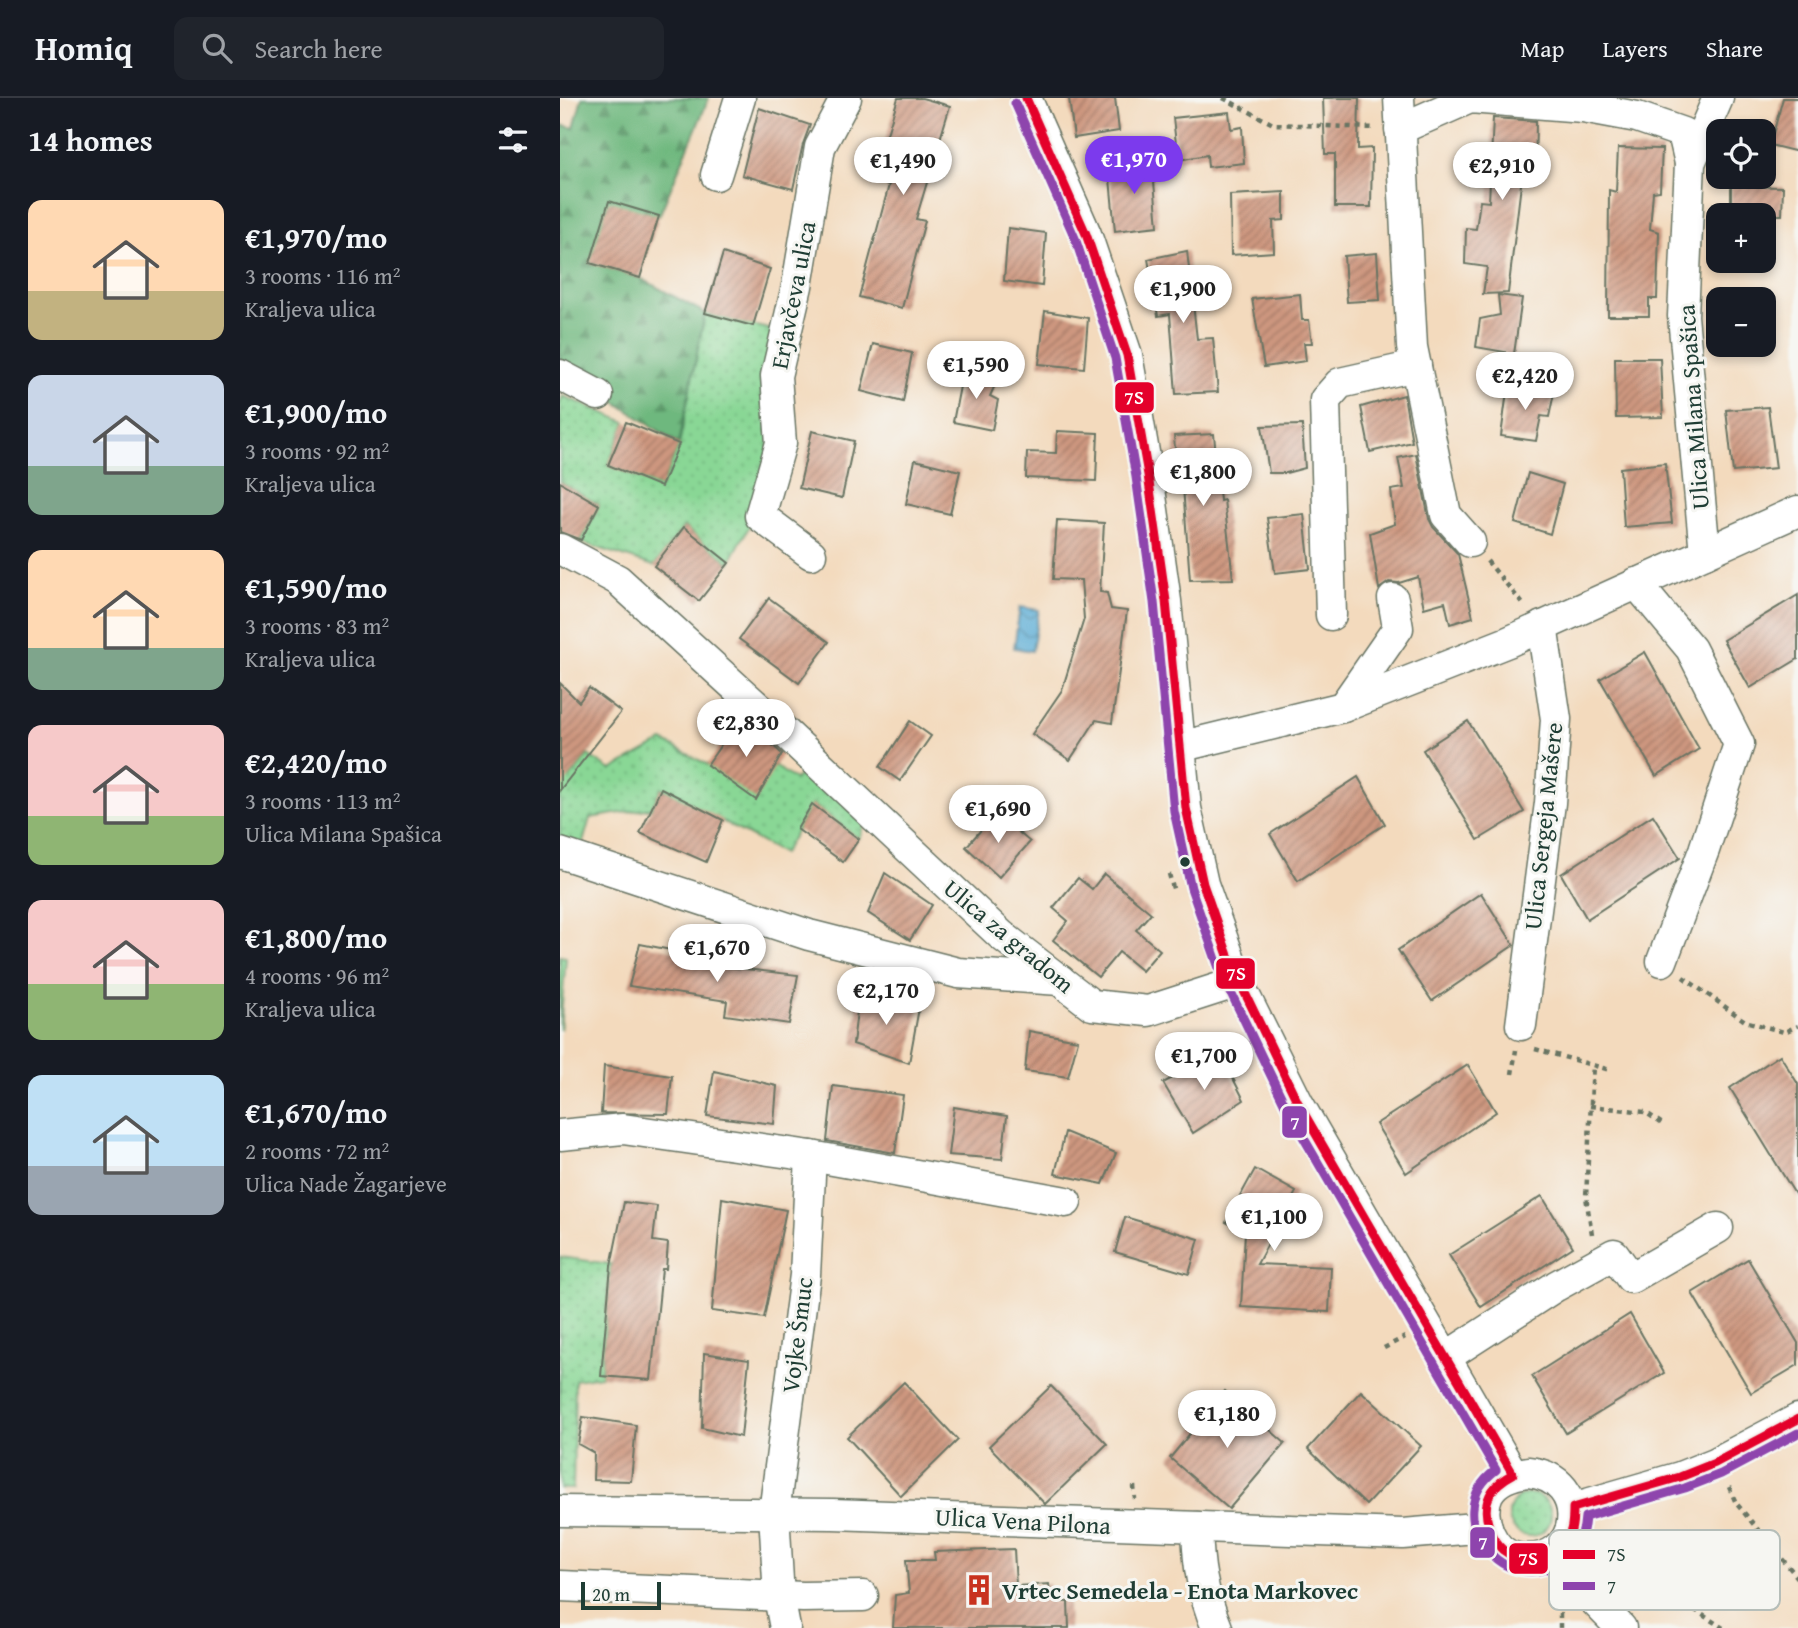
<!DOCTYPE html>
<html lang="en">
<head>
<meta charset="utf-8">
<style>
  body { margin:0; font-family:"Gentium Book Plus",serif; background:#20242c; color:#f1f3f6; height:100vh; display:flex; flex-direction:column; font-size:26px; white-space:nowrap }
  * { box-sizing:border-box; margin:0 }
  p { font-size:23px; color:#9ea1a6 }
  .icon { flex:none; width:38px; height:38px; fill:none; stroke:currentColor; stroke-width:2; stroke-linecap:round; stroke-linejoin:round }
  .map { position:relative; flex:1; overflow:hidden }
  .drawer { display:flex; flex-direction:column; background:#171b24; width:560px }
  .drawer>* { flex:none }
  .buttons { position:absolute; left:1146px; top:21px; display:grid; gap:14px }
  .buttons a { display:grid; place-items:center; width:70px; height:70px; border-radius:14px; background:#171b24; box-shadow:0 4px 10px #0003; font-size:35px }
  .scale { position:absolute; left:21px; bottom:18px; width:80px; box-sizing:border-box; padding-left:7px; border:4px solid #1f3d34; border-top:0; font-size:19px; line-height:24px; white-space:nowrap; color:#1f3d34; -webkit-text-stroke:5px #f6f6f2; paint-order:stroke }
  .price { position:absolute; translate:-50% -60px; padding:0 16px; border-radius:24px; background:#fff; color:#222; font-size:23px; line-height:46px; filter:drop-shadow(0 2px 4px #0008) }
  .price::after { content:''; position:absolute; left:50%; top:42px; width:21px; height:16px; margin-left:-10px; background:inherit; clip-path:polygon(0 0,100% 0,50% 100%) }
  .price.current { background:#7c3aed; color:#fff }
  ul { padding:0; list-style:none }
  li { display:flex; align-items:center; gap:21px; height:175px; padding:0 28px }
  li span { display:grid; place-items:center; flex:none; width:196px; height:140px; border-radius:14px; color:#555 }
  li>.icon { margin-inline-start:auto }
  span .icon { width:84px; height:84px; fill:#fffc; stroke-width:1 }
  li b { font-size:30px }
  h2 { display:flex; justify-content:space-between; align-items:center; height:84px; padding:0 28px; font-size:30px }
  header { display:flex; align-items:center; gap:42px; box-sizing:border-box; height:98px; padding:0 35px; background:#171b24; border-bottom:2px solid #363941 }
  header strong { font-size:33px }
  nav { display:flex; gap:38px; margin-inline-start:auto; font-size:24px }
  .search { width:490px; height:63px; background:#20242c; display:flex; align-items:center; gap:18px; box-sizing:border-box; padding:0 24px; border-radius:14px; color:#9ea1a6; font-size:26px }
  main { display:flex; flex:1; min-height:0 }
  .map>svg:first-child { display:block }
</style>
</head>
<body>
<header>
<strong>Homiq</strong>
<div class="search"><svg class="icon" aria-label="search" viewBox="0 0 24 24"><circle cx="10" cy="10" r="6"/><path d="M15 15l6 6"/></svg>Search here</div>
<nav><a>Map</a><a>Layers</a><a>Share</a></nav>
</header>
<main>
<section class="drawer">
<h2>14 homes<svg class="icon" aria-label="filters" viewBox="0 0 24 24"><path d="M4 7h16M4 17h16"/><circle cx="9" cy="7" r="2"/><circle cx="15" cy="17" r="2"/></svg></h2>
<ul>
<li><span style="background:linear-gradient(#ffd9b3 65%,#c2b280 0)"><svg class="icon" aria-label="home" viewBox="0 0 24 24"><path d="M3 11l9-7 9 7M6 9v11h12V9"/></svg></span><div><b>€1,970/mo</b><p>3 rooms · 116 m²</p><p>Kraljeva ulica</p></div></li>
<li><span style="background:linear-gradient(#c9d6e8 65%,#7fa58c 0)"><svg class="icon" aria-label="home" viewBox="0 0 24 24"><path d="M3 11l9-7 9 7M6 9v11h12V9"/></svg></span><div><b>€1,900/mo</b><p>3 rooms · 92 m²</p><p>Kraljeva ulica</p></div></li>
<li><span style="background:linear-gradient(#ffd9b3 70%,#7fa58c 0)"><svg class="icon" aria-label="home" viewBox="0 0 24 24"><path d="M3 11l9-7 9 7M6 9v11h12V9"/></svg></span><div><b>€1,590/mo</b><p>3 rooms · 83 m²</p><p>Kraljeva ulica</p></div></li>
<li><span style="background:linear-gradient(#f6c9c9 65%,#8fb573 0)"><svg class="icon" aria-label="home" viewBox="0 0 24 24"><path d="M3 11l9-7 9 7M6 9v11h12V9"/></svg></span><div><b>€2,420/mo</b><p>3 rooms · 113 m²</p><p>Ulica Milana Spašica</p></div></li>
<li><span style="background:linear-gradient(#f6c9c9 60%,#8fb573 0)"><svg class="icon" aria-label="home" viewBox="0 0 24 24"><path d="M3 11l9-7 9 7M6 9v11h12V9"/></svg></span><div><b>€1,800/mo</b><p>4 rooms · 96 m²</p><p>Kraljeva ulica</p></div></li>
<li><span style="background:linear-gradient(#bfe0f5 65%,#9aa5b1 0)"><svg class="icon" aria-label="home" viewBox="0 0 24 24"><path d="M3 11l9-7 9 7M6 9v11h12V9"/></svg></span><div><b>€1,670/mo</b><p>2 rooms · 72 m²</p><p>Ulica Nade Žagarjeve</p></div></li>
</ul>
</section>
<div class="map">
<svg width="1238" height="1530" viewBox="0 0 1238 1530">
  <defs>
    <pattern id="grass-dots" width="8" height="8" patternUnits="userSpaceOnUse" patternTransform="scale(1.75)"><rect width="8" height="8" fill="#89d795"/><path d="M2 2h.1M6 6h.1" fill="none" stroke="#76b981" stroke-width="1.8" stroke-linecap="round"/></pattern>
    <pattern id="forest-firs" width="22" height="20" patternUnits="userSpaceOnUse" patternTransform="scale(1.75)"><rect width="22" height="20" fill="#6eb87e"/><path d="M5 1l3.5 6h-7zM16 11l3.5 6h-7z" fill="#5a9768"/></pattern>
    <pattern id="water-waves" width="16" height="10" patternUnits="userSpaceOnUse" patternTransform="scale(1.75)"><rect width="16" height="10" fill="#5aacd5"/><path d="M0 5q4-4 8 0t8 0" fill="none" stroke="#4a8dae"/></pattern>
    <pattern id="building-hatch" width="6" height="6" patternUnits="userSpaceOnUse" patternTransform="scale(1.75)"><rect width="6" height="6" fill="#ce977f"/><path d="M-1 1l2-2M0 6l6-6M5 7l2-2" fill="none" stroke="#a77c69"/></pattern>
  </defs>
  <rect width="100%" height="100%" fill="#f6f6f2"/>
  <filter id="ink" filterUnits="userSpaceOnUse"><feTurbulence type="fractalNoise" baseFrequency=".0143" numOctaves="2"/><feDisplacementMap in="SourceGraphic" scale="14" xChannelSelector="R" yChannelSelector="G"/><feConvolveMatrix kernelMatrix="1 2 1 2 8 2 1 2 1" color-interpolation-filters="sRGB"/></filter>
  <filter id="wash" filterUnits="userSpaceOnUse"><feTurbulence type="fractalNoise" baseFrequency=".00686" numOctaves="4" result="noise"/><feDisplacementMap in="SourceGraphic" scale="28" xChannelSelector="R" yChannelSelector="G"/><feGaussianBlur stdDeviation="1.57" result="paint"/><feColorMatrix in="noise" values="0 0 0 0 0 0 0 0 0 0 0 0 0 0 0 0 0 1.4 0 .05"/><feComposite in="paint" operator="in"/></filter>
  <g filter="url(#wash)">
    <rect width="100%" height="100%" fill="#f3dabd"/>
    <g fill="url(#grass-dots)" stroke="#548a64" stroke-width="2">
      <polygon points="145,215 212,232 210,343 191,425 169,465 124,429 94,468 20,444 39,407 0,384 0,305 3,298 66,324 48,367 101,389 119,346"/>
      <polygon points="103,643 148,667 215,668 235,682 251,665 307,718 299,741 252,706 223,756 101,690 92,710 30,720 22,748 0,747 0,673 10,680 28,657 51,672"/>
      <polygon points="0,858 6,859 0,932"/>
      <polygon points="0,1159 51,1166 41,1278 15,1282 13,1391 0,1391"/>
      <circle cx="970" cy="1417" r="21"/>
    </g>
    <polygon fill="url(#forest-firs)" stroke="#467a59" stroke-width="2" points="22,0 149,0 99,118 31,165 80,180 145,215 119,346 0,267 0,27 14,30"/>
    <polygon fill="url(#water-waves)" stroke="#3c7484" stroke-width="2" points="460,509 479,512 472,553 454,550"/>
    <g id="blocks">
      <g fill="url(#building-hatch)">
        <polygon points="338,0 362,0 390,8 356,121 365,123 342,210 299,199 329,87 313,82"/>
        <polygon points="509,0 555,0 559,33 514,40"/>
        <polygon points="763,0 799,0 798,51 812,50 811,109 775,109 775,56 765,56"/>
        <polygon points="1223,0 1238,0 1238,54 1210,47"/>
        <polygon points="199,10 250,27 243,46 233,91 182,77"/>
        <polygon points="669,14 671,31 682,29 684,65 648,69 647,57 618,62 613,20"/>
        <polygon points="933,20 976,23 975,79 962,78 948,195 923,196 927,169 905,166 906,130 916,131 920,103 929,104"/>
        <polygon points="1058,50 1102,51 1100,93 1093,94 1090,131 1099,134 1097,201 1089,201 1089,218 1048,218 1049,92 1056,94"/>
        <polygon points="592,62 598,128 555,133 549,70"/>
        <polygon points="1171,88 1223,89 1222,117 1171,117"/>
        <polygon points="724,94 724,122 713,123 714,154 671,157 670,97"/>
        <polygon points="49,103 99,118 80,180 30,165"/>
        <polygon points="448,130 486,135 482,188 444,183"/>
        <polygon points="627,153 637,241 653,240 658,294 616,296 610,216 598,218 588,161"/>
        <polygon points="163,155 210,171 193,228 145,215"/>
        <polygon points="817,155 820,202 787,204 784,158"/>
        <polygon points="740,196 742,222 749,222 752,245 744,245 746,263 704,269 692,201"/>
        <polygon points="938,197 962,200 953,263 946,263 945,254 916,249 920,221 940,217"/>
        <polygon points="485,213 528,220 524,270 479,266"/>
        <polygon points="313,246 352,255 343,304 301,293"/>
        <polygon points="1055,260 1100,260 1103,319 1056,320"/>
        <polygon points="404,268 436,285 430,298 438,302 432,332 393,324"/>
        <polygon points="948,286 994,295 989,319 981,318 976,343 941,338"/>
        <polygon points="844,297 852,344 810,354 801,309"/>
        <polygon points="1208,309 1216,370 1173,374 1166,312"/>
        <polygon points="66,324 119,346 101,389 48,367"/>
        <polygon points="742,327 745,370 726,375 709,375 702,328"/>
        <polygon points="252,333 294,343 282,400 239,390"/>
        <polygon points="497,333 538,335 536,383 466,380 467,354 496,355"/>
        <polygon points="654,336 660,403 664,402 673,481 630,482 623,389 618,389 614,338"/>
        <polygon points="856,356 869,421 873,429 898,456 913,519 890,526 885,504 864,510 858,479 839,485 829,484 819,491 810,435 835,426 831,392 844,390 838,360"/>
        <polygon points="355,362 400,373 390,416 346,406"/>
        <polygon points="1105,365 1112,425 1064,429 1060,370"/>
        <polygon points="968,375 1003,386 990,436 955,425"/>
        <polygon points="0,384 39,407 21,442 0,434"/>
        <polygon points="744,416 750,471 715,475 707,420"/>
        <polygon points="497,422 544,425 540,494 547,495 551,511 567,513 552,625 536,622 510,662 472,636 502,592 524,521 521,482 493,481"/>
        <polygon points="124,429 169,465 139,503 94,468"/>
        <polygon points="1238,497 1238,561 1190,590 1163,542"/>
        <polygon points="209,500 269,544 239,585 179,541"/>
        <polygon points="1085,554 1139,651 1096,678 1040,581"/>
        <polygon points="0,585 19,604 29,590 61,614 0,692"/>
        <polygon points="181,618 222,656 196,702 147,667"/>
        <polygon points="350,623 371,638 340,683 320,669"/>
        <polygon points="908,623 964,714 918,742 863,652"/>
        <polygon points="798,679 825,726 738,783 710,736"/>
        <polygon points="101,690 163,722 146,764 80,735"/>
        <polygon points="252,706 299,741 283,764 237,731"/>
        <polygon points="436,715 470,744 439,779 406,749"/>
        <polygon points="1093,717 1120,760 1027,821 1001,776"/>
        <polygon points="325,775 372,807 350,842 308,815"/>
        <polygon points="544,776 591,815 576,832 600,852 582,873 559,854 538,879 493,842 508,823 493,810 518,780 532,791"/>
        <polygon points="921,795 954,847 872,903 838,852"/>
        <polygon points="80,846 142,858 140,866 238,877 229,926 165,917 167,903 69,888"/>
        <polygon points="299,897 359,910 349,965 293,946"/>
        <polygon points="469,933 518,942 508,979 465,973"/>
        <polygon points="660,955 684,1002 633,1035 603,985"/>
        <polygon points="1220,957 1238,986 1238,1101 1170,990"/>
        <polygon points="908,967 936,1014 846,1075 816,1026"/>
        <polygon points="44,968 112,978 108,1016 41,1015"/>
        <polygon points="154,973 217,988 214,1026 147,1018"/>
        <polygon points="273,988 343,997 335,1055 267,1043"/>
        <polygon points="394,1009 447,1018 442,1061 388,1057"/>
        <polygon points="505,1034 556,1055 543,1086 495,1076"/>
        <polygon points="695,1071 736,1094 697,1166 771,1169 769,1214 681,1209 685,1134 666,1124"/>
        <polygon points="982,1098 1013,1149 921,1209 889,1157"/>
        <polygon points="162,1100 226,1112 204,1220 152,1213"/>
        <polygon points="64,1104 97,1108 93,1143 108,1145 106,1171 102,1171 91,1282 41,1278 51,1168"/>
        <polygon points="565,1119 639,1141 629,1176 555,1154"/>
        <polygon points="1188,1161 1238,1245 1238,1267 1191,1295 1132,1195"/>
        <polygon points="1070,1216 1104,1275 1006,1335 972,1278"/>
        <polygon points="144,1255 189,1262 181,1339 142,1330"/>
        <polygon points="344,1284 398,1342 341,1398 287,1339"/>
        <polygon points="491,1288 547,1346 485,1406 429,1348"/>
        <polygon points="665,1293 725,1345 669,1411 610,1360"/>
        <polygon points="801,1293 861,1348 806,1407 748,1351"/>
        <polygon points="23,1319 76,1327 71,1383 33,1382 34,1355 18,1346"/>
        <polygon points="454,1451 456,1488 489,1486 491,1503 508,1504 509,1530 333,1530 335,1497 349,1495 346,1462 375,1462 374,1454"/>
      </g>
    </g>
  </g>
  <g filter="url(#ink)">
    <use href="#blocks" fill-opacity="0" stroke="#697464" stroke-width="2"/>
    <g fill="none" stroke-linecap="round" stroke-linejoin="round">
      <defs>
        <g id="minor">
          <polyline points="466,0 526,136 567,257 588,377 606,503 626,710 643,786 678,884 738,1005 953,1376"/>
          <polyline points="839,0 852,249 886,417 910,444"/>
          <polyline points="840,31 910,0 1023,9 1077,19 1123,35 1130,65"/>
          <polyline points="156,77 180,0"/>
          <polyline points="0,277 38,297"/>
          <polyline points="0,451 58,482 215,625 441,837 532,907 588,913 678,884"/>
          <polyline points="1145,455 1123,218 1130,65 1158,0"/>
          <polyline points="251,456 200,418 221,345 216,278 237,188 260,49 286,0"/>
          <polyline points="1076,485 1131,551 1179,646 1144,752 1102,863"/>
          <polyline points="771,517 765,302 780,285 856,268"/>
          <polyline points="783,609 838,530 833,501"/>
          <polyline points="619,649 783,609 948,544 1238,413"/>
          <polyline points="0,755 249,837 398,875 500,882"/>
          <polyline points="961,927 990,705 996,621 982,528"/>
          <polyline points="0,1037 63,1031 251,1058 506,1104"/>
          <polyline points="886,1259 996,1188 1054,1156 1071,1180 1158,1130"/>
          <path d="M968,1374C1033,1380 1024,1470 958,1460C932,1456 917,1419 928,1396C936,1381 953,1376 968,1374Z"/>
          <polyline points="1013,1410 1120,1379 1155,1365 1238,1321"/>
          <polyline points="0,1413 273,1416 843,1436 927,1429"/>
          <path d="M637,1429C638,1469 642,1493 657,1530"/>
          <polyline points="997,1453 1026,1494 1061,1530"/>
          <polyline points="0,1488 243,1499 303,1498"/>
          <polyline points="225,1530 219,1499 214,1415 245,1177 251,1058"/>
        </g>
      </defs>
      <use href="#minor" stroke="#697464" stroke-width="33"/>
      <g stroke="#697464" stroke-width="4.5" stroke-dasharray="5 5" stroke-linecap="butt">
        <polyline points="663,0 713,26 815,30"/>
        <polyline points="927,463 964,507"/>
        <polyline points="609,776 614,794"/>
        <polyline points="1123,879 1185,923 1224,934 1238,928"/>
        <polyline points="975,951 1050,972"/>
        <polyline points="952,976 956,952"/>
        <polyline points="1030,1008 1085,1014 1104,1027"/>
        <polyline points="1032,1136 1026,1099 1033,967"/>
        <polyline points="824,1250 845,1239"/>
        <polyline points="574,1388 575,1401"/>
        <polyline points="1169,1389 1176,1405 1238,1480"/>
        <polyline points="1052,1479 1096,1487 1163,1530"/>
        <polyline points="1000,1530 1000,1512 1005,1508"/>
      </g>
      <use href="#minor" stroke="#fff" stroke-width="30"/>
      <defs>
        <path id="bus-1" d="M466,0L526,136L567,257L588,377L606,503L626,710L643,786L671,866L738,1005L953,1376C930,1388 921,1404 929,1429C931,1437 936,1446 943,1452C966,1470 1002,1458 1011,1432C1013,1425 1013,1417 1013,1410L1120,1379L1155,1365L1238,1321"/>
        <path id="bus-2" d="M455,5L515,140L555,260L576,379L594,504L614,713L631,790L659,870L727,1011L936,1372C875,1417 947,1506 1004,1461C1018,1450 1024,1437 1025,1419L1125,1390L1161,1376L1238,1335"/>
      </defs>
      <use href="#bus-1" stroke="#f6f6f2" stroke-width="14"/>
      <use href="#bus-2" stroke="#f6f6f2" stroke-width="14"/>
      <use href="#bus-1" stroke="#e4002b" stroke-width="9"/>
      <use href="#bus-2" stroke="#8e44ad" stroke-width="9"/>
    </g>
  </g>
  <defs>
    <symbol id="building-bare" viewBox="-9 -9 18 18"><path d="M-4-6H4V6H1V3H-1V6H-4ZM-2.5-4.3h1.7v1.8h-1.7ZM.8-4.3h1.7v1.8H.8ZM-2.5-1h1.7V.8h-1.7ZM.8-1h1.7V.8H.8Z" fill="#c8321e" stroke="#f6f6f2" stroke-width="2.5" paint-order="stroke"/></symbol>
  </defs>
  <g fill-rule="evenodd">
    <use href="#building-bare" x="397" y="1470" width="44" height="44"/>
  </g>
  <circle fill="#1f3d34" stroke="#f6f6f2" stroke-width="2.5" cx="625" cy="764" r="6"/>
  <g text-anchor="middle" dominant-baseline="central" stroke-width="6" stroke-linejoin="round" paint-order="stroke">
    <g font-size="24" fill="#1f3d34" stroke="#f6f6f2">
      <text transform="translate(233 197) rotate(-79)">Erjavčeva ulica</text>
      <text transform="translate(1133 309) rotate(-94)">Ulica Milana Spašica</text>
      <text transform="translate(983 728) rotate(-84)">Ulica Sergeja Mašere</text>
      <text transform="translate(449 838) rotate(40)">Ulica za gradom</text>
      <text transform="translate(237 1237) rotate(-83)">Vojke Šmuc</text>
      <text transform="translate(463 1423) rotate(3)">Ulica Vena Pilona</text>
    </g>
    <g font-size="24" font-weight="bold" fill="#1f3d34" stroke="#f6f6f2" text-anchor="start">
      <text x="442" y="1492">Vrtec Semedela - Enota Markovec</text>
    </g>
  </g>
  <rect x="989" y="1432" width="231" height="80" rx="10" fill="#f6f6f2" stroke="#b6beb9" stroke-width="2"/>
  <rect x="1003" y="1452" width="32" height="9" fill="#e4002b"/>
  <rect x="1003" y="1484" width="32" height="8" fill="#8e44ad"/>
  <g font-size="19" fill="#1f3d34">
    <text x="1047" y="1463">7S</text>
    <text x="1047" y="1495">7</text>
  </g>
  <g stroke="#f6f6f2" stroke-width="2.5">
    <rect x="554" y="283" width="41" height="33" rx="7" fill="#e4002b"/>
    <rect x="655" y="859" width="41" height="33" rx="7" fill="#e4002b"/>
    <rect x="721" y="1007" width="27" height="34" rx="7" fill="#8e44ad"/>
    <rect x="909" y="1428" width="27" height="33" rx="7" fill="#8e44ad"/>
    <rect x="948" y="1444" width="41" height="33" rx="7" fill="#e4002b"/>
  </g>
  <g font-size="19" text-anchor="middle" font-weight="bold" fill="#fff">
    <text x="574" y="306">7S</text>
    <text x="676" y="882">7S</text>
    <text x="735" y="1031">7</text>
    <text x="923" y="1451">7</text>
    <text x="968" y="1467">7S</text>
  </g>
</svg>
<div class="buttons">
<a><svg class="icon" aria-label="locate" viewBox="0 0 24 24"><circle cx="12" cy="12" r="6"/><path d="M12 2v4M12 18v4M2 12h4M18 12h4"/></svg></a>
<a>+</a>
<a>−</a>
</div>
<div class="scale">20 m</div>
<b class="price current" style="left:574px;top:98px">€1,970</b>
<b class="price" style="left:343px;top:99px">€1,490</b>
<b class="price" style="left:942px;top:104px">€2,910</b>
<b class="price" style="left:623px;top:227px">€1,900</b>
<b class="price" style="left:416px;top:303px">€1,590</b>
<b class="price" style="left:965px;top:314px">€2,420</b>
<b class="price" style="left:643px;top:410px">€1,800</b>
<b class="price" style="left:186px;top:661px">€2,830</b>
<b class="price" style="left:438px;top:747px">€1,690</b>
<b class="price" style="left:157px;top:886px">€1,670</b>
<b class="price" style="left:326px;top:929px">€2,170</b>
<b class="price" style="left:644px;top:994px">€1,700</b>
<b class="price" style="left:714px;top:1155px">€1,100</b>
<b class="price" style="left:667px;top:1352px">€1,180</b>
</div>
</main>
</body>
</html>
